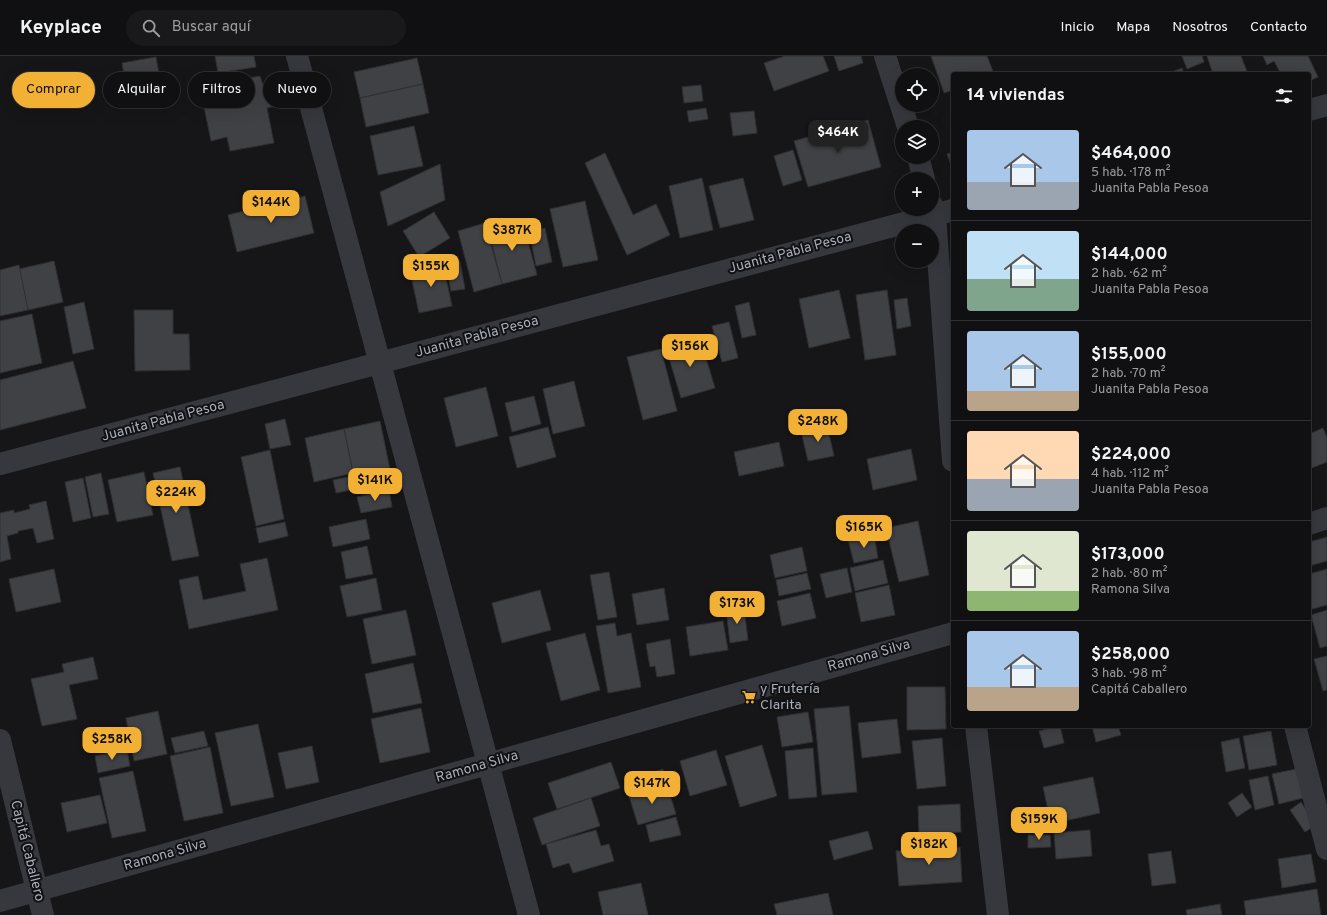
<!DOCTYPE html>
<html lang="es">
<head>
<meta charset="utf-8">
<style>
  body { margin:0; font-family:Overpass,sans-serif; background:#19191b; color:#f1f3f6; height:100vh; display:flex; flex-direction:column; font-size:15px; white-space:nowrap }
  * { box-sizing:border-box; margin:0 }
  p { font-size:13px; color:#9c9d9f }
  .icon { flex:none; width:22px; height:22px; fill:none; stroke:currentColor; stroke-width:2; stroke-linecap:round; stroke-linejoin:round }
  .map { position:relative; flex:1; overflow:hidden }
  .panel { position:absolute; left:951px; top:16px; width:360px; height:656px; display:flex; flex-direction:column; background:#101012; border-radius:4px; box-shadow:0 4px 16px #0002,0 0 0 1px #303032 }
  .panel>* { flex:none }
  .guide { position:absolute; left:12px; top:16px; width:380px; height:36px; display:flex; gap:8px }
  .fabs { position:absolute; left:895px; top:12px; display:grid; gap:8px }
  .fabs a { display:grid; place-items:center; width:44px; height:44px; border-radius:50%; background:#101012; box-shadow:0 4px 16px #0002,0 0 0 1px #303032; font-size:20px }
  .price { position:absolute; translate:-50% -34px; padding:0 9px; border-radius:8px; background:#f2b134; color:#111; font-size:13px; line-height:26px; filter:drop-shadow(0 1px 2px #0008) }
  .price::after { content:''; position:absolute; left:50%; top:24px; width:12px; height:9px; margin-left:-6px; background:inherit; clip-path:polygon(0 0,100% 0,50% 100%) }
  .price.current { background:#222; color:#fff }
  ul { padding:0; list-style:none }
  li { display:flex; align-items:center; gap:12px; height:100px; padding:0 16px }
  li+li { border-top:1px solid #303032 }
  li span { display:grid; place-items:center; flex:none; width:112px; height:80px; border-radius:4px; color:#555 }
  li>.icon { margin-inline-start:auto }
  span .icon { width:48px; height:48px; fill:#fffc; stroke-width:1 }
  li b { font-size:17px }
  h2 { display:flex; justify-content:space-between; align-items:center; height:48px; padding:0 16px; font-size:17px }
  .tag { padding:0 14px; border-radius:18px; background:#101012; box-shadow:0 4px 16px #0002,0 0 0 1px #303032; font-size:14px; line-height:36px }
  .tag.current { background:#f2b134; color:#111 }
  header { display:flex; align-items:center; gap:24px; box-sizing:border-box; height:56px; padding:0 20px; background:#101012; border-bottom:1px solid #303032 }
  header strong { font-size:19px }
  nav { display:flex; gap:22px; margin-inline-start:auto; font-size:14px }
  .search { width:280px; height:36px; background:#19191b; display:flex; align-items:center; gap:10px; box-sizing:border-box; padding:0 14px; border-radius:22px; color:#9c9d9f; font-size:15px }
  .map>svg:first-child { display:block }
</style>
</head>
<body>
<header>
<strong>Keyplace</strong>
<div class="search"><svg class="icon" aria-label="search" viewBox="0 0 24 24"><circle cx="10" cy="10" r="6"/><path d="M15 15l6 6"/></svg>Buscar aquí</div>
<nav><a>Inicio</a><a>Mapa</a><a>Nosotros</a><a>Contacto</a></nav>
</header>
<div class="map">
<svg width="1327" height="859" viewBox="0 0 1327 859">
  <rect width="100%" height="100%" fill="#161618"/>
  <g fill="#404145" stroke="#303034">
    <polygon points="215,0 254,0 256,11 218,17"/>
    <polygon points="785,0 823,0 829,15 774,35 764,7"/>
    <polygon points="834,0 861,0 863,7 839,15"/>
    <polygon points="931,0 987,0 994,18 953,18 953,34 944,37"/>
    <polygon points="1182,0 1202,0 1204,6 1187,13"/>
    <polygon points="1207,0 1241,0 1248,18 1213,18"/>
    <polygon points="1263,0 1308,0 1318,21 1309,25 1309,18 1281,18 1274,5 1267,9"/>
    <polygon points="156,1 163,41 129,47 122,7"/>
    <polygon points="417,2 423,28 360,42 354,16"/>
    <polygon points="1182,12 1184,18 1167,18"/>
    <polygon points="260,20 263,29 280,26 285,48 267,52 274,87 230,95 227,81 211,85 203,46 219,43 217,28"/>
    <polygon points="423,28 429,57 366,71 360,42"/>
    <polygon points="701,29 703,45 684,47 682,31"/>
    <polygon points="706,52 708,63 689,66 687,55"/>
    <polygon points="754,55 757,77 733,80 730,57"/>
    <polygon points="868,64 881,111 808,131 794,85"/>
    <polygon points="414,70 423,110 378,119 370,80"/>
    <polygon points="793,94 802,124 783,130 774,100"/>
    <polygon points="953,96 953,115 947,98"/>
    <polygon points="605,97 633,159 656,148 670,179 627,199 585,107"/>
    <polygon points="440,108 445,144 388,170 380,136"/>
    <polygon points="702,122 713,174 680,182 669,130"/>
    <polygon points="743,122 754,164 720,172 709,130"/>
    <polygon points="305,140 314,177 237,196 228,159"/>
    <polygon points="585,145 598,204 563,211 550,153"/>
    <polygon points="434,156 450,182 419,201 403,175"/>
    <polygon points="522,163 537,219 502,228 488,172"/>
    <polygon points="485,167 502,228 474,236 458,175"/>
    <polygon points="545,172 552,206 536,210 529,175"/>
    <polygon points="54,205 63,246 28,254 19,213"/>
    <polygon points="460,205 465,233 451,235 446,208"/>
    <polygon points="443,208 452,250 419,257 410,215"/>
    <polygon points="19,209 28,254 0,260 0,214"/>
    <polygon points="839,234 850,282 809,292 799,243"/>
    <polygon points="887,234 896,299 865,304 856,239"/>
    <polygon points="907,242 911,270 897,273 894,244"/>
    <polygon points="84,246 94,293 73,298 64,251"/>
    <polygon points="749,246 756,279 742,282 735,250"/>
    <polygon points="134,254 173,254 173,278 189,278 190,314 135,315"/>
    <polygon points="32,258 42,307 0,317 0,265"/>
    <polygon points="729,266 738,302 722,306 712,270"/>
    <polygon points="700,282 715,332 681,342 666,292"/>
    <polygon points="661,293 677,355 643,364 627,301"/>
    <polygon points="73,305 86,352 0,374 0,324"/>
    <polygon points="574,325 585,370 553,378 543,333"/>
    <polygon points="486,331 498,380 456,391 444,342"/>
    <polygon points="534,340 541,368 512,376 505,347"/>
    <polygon points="285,363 291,389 270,393 265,368"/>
    <polygon points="380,365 392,423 356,431 344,373"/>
    <polygon points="827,369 834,400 808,405 801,375"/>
    <polygon points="548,371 556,401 517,412 509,381"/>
    <polygon points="1323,372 1327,382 1327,406 1309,413 1309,378"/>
    <polygon points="344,373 353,417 314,426 305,382"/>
    <polygon points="779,386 784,410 739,420 734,396"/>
    <polygon points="911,393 917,424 873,434 867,403"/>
    <polygon points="270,394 284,463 256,470 241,401"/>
    <polygon points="180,411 199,500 172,505 153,417"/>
    <polygon points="144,416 153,459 117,466 108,424"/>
    <polygon points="101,417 109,458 93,461 85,421"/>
    <polygon points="353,420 356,433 336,437 333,424"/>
    <polygon points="83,422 91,462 73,466 65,426"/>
    <polygon points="389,434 392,451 361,457 357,441"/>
    <polygon points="46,445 54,483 37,487 33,472 18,475 18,477 7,480 11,503 0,506 0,457 14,454 14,457 30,453 29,449"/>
    <polygon points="366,463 370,483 333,491 329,471"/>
    <polygon points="918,465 929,519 899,526 886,472"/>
    <polygon points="285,466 288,480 259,487 256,472"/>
    <polygon points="874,478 878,502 854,507 848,484"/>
    <polygon points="1327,481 1327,505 1309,510 1309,486"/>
    <polygon points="367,490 373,518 346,523 341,496"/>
    <polygon points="802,491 807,515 775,522 770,499"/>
    <polygon points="267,502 278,554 189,573 179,524 198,520 203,544 246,535 240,508"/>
    <polygon points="883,504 888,527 855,535 850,512"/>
    <polygon points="847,512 852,536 826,542 820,518"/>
    <polygon points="54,513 61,546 16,556 9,523"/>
    <polygon points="1327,513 1327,549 1309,554 1309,518"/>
    <polygon points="609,516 617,561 598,564 590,519"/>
    <polygon points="807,517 811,533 779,540 776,524"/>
    <polygon points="376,522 382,554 347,561 340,530"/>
    <polygon points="889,529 895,559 861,566 855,537"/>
    <polygon points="664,532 669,564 637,569 632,538"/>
    <polygon points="540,534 551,574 502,587 492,547"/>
    <polygon points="810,537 816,562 782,570 777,545"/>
    <polygon points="744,552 748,584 730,587 726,554"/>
    <polygon points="406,554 416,599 372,608 363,563"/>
    <polygon points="1327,554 1327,590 1320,592 1311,559"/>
    <polygon points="723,565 728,594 690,600 686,571"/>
    <polygon points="615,567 617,580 631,577 641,631 608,637 596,570"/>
    <polygon points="585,577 600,634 561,645 546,587"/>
    <polygon points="670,583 675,618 657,621 655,610 650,611 646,588"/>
    <polygon points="1327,600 1327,634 1323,635 1314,603"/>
    <polygon points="93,601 98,623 69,629 77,663 42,670 31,623 64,616 62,608"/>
    <polygon points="413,607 422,647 373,657 365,618"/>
    <polygon points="907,631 945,631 946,673 907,674"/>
    <polygon points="849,650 857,736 822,739 814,653"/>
    <polygon points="421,652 430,696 380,707 371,663"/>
    <polygon points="158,655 167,698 134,705 126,662"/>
    <polygon points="808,656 813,686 782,691 777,661"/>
    <polygon points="897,663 901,697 862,702 858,667"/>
    <polygon points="258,668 274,741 231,750 215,677"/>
    <polygon points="1060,670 1064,687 1044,692 1039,675"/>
    <polygon points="1092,670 1118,670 1121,679 1096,686"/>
    <polygon points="204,675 208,690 175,697 171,682"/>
    <polygon points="1271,675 1277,709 1249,714 1243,680"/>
    <polygon points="942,682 946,730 917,733 912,685"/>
    <polygon points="1239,682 1245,712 1226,716 1221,686"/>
    <polygon points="762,689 777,740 740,751 725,700"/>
    <polygon points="312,690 319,726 286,733 278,697"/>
    <polygon points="210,691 223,757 184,765 170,700"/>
    <polygon points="813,692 817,741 789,743 785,695"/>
    <polygon points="127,693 130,710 98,717 95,700"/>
    <polygon points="716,694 727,729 690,740 680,705"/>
    <polygon points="611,706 620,732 557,753 548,727"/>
    <polygon points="1301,712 1307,741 1279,748 1272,718"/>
    <polygon points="663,713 667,727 641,735 637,721"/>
    <polygon points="133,715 146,775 112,782 99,722"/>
    <polygon points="1268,720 1274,749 1255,754 1249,724"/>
    <polygon points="1093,721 1100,757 1051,768 1043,731"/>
    <polygon points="667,729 676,758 638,769 629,740"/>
    <polygon points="1242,737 1252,751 1237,761 1228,747"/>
    <polygon points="100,739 107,767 67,776 61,747"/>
    <polygon points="591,742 600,770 542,789 533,762"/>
    <polygon points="1301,746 1316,769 1305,776 1290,754"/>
    <polygon points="960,748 961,776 919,778 918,750"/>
    <polygon points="676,761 681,779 650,786 646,769"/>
    <polygon points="596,774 601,790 609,788 614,805 573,817 569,807 553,812 546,788"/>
    <polygon points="1090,774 1092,800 1056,803 1054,777"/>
    <polygon points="868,775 873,793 834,804 829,785"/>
    <polygon points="1028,779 1050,779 1051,791 1028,792"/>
    <polygon points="960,791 962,826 899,830 896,795"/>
    <polygon points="1171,795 1176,827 1152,830 1148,798"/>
    <polygon points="1311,798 1316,826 1282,832 1278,803"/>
    <polygon points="641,827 648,859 603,859 598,836"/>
    <polygon points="1317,833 1321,859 1246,859 1244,845"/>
    <polygon points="828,837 833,859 777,859 774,848"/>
    <polygon points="1220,848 1222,859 1187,859 1186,854"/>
  </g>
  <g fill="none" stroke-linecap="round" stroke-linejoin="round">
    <g stroke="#37383d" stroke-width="22">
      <polyline points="297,0 529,859"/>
      <polyline points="885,0 908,71"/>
      <polyline points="1309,54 1327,49"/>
      <polyline points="918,101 924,123"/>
      <polyline points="932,149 935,159 953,405"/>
      <polyline points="0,408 953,154"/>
      <polyline points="1309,468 1327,462"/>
      <polyline points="976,670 998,859"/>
      <polyline points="1295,670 1327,793"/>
      <polyline points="0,684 43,859"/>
      <polyline points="0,845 953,577"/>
    </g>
  </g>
  <defs>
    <symbol id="supermarket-bare" viewBox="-9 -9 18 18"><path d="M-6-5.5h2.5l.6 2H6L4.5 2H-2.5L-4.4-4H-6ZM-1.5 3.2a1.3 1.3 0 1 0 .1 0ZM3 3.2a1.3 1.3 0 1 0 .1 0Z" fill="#f2b134" stroke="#111113" stroke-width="2.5" paint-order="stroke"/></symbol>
  </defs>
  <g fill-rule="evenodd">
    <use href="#supermarket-bare" x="739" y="631" width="20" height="20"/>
  </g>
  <g text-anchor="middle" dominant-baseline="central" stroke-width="4" stroke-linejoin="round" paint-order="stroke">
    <g font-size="14" fill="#a8adb8" stroke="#111113">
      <text transform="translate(790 197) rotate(-15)">Juanita Pabla Pesoa</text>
      <text transform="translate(477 281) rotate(-15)">Juanita Pabla Pesoa</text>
      <text transform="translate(163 365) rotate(-15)">Juanita Pabla Pesoa</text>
      <text transform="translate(869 600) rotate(-16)">Ramona Silva</text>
      <text transform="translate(477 711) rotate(-16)">Ramona Silva</text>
      <text transform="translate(27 795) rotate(76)">Capitá Caballero</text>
      <text transform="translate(165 799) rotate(-16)">Ramona Silva</text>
    </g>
    <g font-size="14" fill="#a8adb8" stroke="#111113" text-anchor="start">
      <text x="760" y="633">y Frutería<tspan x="760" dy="16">Clarita</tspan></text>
    </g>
  </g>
</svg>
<div class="fabs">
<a><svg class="icon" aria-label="locate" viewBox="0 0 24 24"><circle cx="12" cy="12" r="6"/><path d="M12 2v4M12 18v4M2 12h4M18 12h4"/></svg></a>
<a><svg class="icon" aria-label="layers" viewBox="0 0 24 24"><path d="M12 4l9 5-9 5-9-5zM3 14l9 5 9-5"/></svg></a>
<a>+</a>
<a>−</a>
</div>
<b class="price current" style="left:838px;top:98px">$464K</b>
<b class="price" style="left:271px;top:168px">$144K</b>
<b class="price" style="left:512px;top:196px">$387K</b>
<b class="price" style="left:431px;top:232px">$155K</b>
<b class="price" style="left:690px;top:312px">$156K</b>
<b class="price" style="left:818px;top:387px">$248K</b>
<b class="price" style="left:375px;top:446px">$141K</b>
<b class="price" style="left:176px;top:458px">$224K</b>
<b class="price" style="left:864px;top:493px">$165K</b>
<b class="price" style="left:737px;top:569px">$173K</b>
<b class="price" style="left:112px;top:705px">$258K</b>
<b class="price" style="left:652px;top:749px">$147K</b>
<b class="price" style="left:1039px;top:785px">$159K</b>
<b class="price" style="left:929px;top:810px">$182K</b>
<div class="guide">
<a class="tag current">Comprar</a>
<a class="tag">Alquilar</a>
<a class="tag">Filtros</a>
<a class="tag">Nuevo</a>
</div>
<section class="panel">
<h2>14 viviendas<svg class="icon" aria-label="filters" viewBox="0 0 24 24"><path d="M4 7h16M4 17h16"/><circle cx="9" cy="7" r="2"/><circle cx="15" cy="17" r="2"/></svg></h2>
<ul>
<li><span style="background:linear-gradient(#a9c7e8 65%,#9aa5b1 0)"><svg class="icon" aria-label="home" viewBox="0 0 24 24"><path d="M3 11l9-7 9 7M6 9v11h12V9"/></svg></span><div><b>$464,000</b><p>5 hab. · 178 m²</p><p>Juanita Pabla Pesoa</p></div></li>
<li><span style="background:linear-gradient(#bfe0f5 60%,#7fa58c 0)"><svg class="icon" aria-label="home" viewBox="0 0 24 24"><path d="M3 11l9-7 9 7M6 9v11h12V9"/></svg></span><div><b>$144,000</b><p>2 hab. · 62 m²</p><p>Juanita Pabla Pesoa</p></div></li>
<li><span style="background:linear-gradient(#a9c7e8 75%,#b9a48a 0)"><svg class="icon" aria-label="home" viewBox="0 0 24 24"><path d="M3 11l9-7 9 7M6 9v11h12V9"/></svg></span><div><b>$155,000</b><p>2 hab. · 70 m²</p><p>Juanita Pabla Pesoa</p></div></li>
<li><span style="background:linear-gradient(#ffd9b3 60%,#9aa5b1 0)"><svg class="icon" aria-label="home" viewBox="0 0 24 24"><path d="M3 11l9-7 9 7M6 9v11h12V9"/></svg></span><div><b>$224,000</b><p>4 hab. · 112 m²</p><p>Juanita Pabla Pesoa</p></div></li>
<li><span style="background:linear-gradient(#dfe7d0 75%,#8fb573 0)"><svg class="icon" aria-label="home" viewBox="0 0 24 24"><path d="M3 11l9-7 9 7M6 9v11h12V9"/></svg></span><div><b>$173,000</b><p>2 hab. · 80 m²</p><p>Ramona Silva</p></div></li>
<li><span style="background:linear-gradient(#a9c7e8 70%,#b9a48a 0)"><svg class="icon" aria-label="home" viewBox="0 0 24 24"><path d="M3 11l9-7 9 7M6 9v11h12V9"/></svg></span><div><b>$258,000</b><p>3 hab. · 98 m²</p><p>Capitá Caballero</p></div></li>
</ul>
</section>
</div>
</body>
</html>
